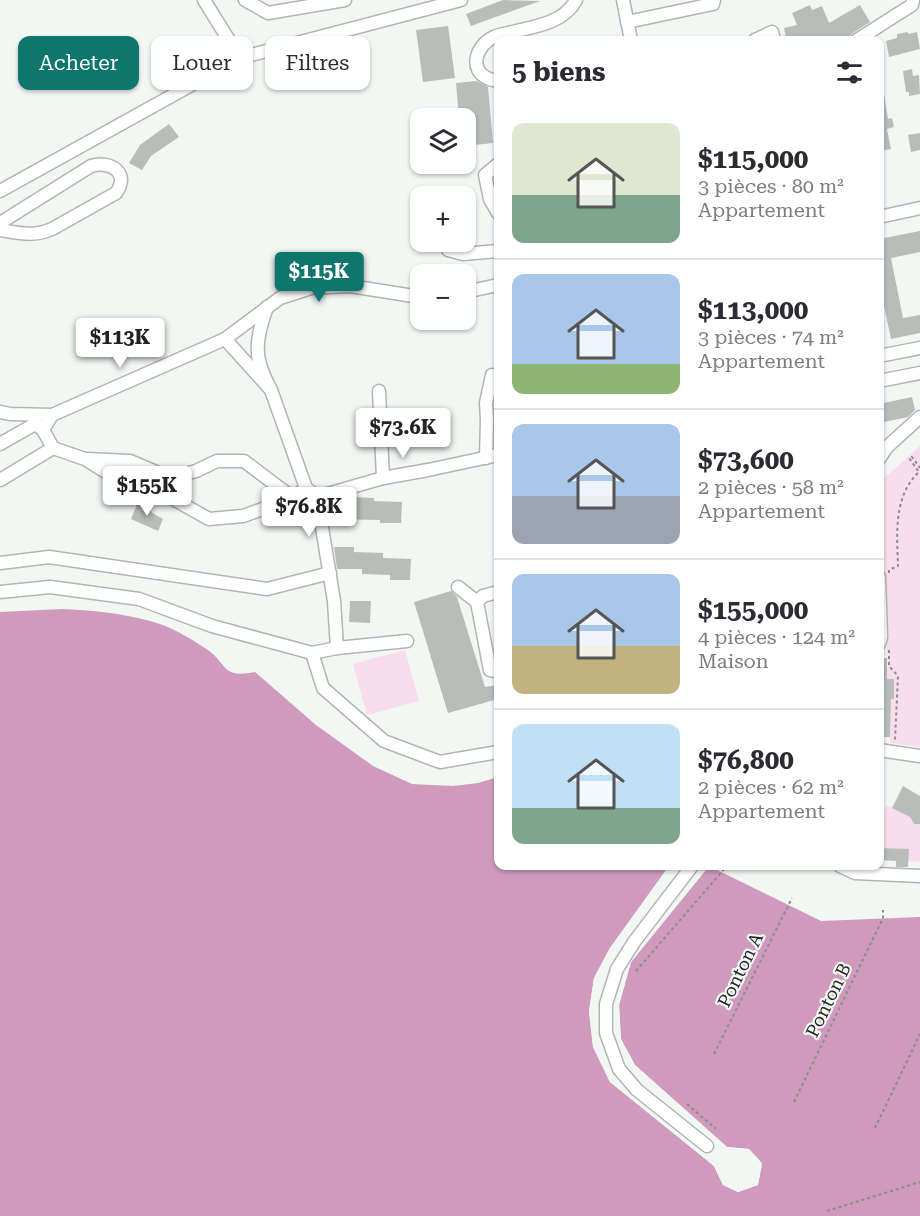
<!DOCTYPE html>
<html lang="fr">
<head>
<meta charset="utf-8">
<style>
  body { margin:0; font-family:"Roboto Serif",serif; background:#f2f2f3; color:#2b2b33; height:100vh; display:flex; flex-direction:column; font-size:22px; white-space:nowrap }
  * { box-sizing:border-box; margin:0 }
  p { font-size:20px; color:#7c7c81 }
  .icon { flex:none; width:33px; height:33px; fill:none; stroke:currentColor; stroke-width:2; stroke-linecap:round; stroke-linejoin:round }
  .map { position:relative; flex:1; overflow:hidden }
  .drawer { position:absolute; left:494px; top:36px; width:390px; height:834px; display:flex; flex-direction:column; background:#fff; border-radius:12px; box-shadow:0 2px 4px #0004 }
  .drawer>* { flex:none }
  .hud { position:absolute; left:18px; top:36px; width:386px; height:54px; display:flex; gap:12px }
  .controls { position:absolute; left:410px; top:108px; display:grid; gap:12px }
  .controls a { display:grid; place-items:center; width:66px; height:66px; border-radius:12px; background:#fff; box-shadow:0 2px 4px #0004; font-size:30px }
  .price { position:absolute; translate:-50% -51px; padding:0 14px; border-radius:6px; background:#fff; color:#222; font-size:20px; line-height:39px; filter:drop-shadow(0 2px 3px #0008) }
  .price::after { content:''; position:absolute; left:50%; top:36px; width:18px; height:14px; margin-left:-9px; background:inherit; clip-path:polygon(0 0,100% 0,50% 100%) }
  .price.selected { background:#0f766e; color:#fff }
  ul { padding:0; list-style:none }
  li { display:flex; align-items:center; gap:18px; height:150px; padding:0 18px }
  li+li { border-top:2px solid #e1e1e2 }
  li span { display:grid; place-items:center; flex:none; width:168px; height:120px; border-radius:12px; color:#555 }
  li>.icon { margin-inline-start:auto }
  span .icon { width:72px; height:72px; fill:#fffc; stroke-width:1 }
  li b { font-size:26px }
  h2 { display:flex; justify-content:space-between; align-items:center; height:72px; padding:0 18px; font-size:26px }
  .tag { padding:0 21px; border-radius:12px; background:#fff; box-shadow:0 2px 4px #0004; font-size:21px; line-height:54px }
  .tag.selected { background:#0f766e; color:#fff }
  .map>svg:first-child { display:block }
</style>
</head>
<body>
<div class="map">
<svg width="920" height="1216" viewBox="0 0 920 1216">
  <rect width="100%" height="100%" fill="#f3f7f4"/>
  <g fill="#f9dcee">
    <polygon points="920,446 920,747 890,743 891,709 879,668 888,668 879,483"/>
    <polygon points="405,650 419,701 367,715 353,664"/>
    <polygon points="886,806 908,807 920,812 920,862 879,858 879,815"/>
  </g>
  <path fill="#d09abd" d="M62,609C92,610 121,613 150,621C170,626 188,637 205,648C228,662 219,679 255,672L316,725L373,766L412,784L453,786L478,783L498,777V866H669L610,948L594,978L589,1011L593,1047L610,1082L714,1166L723,1185L738,1192L758,1185L762,1163L749,1149L727,1147L635,1065L621,1039L619,1005L631,962L709,866L821,921L920,917V1216H0V612Z"/>
  <polygon fill="#f3f7f4" points="669,866 672,866 612,950 597,979 592,1011 596,1046 613,1080 716,1164 726,1183 738,1189 756,1183 759,1164 748,1152 725,1149 633,1067 618,1040 616,1005 628,960 706,866 709,866 631,962 619,1005 621,1039 635,1065 727,1147 749,1149 762,1164 758,1185 738,1192 723,1185 714,1166 610,1082 593,1047 589,1011 594,978 610,948"/>
  <g fill="#b9bdba">
    <polygon points="503,0 540,1 471,26 466,14"/>
    <polygon points="810,5 812,10 822,6 829,23 860,5 870,22 853,33 849,37 840,40 802,40 800,36 786,38 784,28 797,25 792,13"/>
    <polygon points="448,26 455,78 423,82 416,30"/>
    <polygon points="908,32 908,34 917,32 920,49 889,57 886,41 897,38 897,34"/>
    <polygon points="912,69 913,76 919,75 920,94 909,96 909,92 906,92 903,71"/>
    <polygon points="476,81 488,87 493,143 465,146 465,118 459,118 456,83"/>
    <polygon points="884,94 888,119 892,118 894,127 887,129 891,149 879,151 879,95"/>
    <polygon points="169,124 179,137 151,156 142,170 129,163 140,145"/>
    <polygon points="920,133 920,150 911,152 908,135"/>
    <polygon points="920,231 920,252 891,258 903,318 920,315 920,333 891,339 879,282 879,239"/>
    <polygon points="912,397 915,410 908,417 879,423 879,404"/>
    <polygon points="353,497 374,498 374,501 402,502 401,523 380,523 380,520 329,519 326,503 343,498"/>
    <polygon points="138,502 151,507 151,512 163,519 158,531 131,519"/>
    <polygon points="334,547 354,547 354,552 383,553 383,558 411,559 410,580 390,580 390,575 362,574 362,569 337,569"/>
    <polygon points="451,591 457,597 485,687 498,685 498,699 448,713 414,602"/>
    <polygon points="350,601 371,601 370,623 349,622"/>
    <polygon points="879,658 887,658 887,679 894,679 894,699 891,699 890,737 879,737"/>
    <polygon points="903,786 920,796 920,824 914,824 910,817 892,808"/>
    <polygon points="879,848 909,849 908,867 896,867 896,861 879,860"/>
  </g>
  <g fill="none" stroke-linecap="round" stroke-linejoin="round">
    <defs>
      <g id="minor">
        <polyline points="204,0 240,58"/>
        <polyline points="245,0 268,13 345,0"/>
        <polyline points="623,0 631,40"/>
        <polyline points="627,22 713,4 714,0"/>
        <polyline points="755,40 772,32 774,40"/>
        <polyline points="857,40 912,5 913,0"/>
        <path d="M498,81C495,80 492,80 489,79C467,70 477,44 494,37C498,35 503,34 508,33C531,27 564,24 576,0"/>
        <polyline points="498,164 485,175 490,199 498,213"/>
        <polyline points="0,191 240,58 461,0"/>
        <polyline points="879,217 920,208"/>
        <path d="M0,223L91,166C112,160 130,174 116,193L52,229C34,237 19,233 0,230"/>
        <polyline points="448,250 463,254 498,251"/>
        <polyline points="465,292 498,285"/>
        <path d="M225,339L271,390C267,382 262,373 260,364C254,346 261,324 267,307"/>
        <polyline points="879,356 920,348"/>
        <polyline points="879,381 920,373"/>
        <polyline points="271,390 306,488 317,497 334,601 337,648"/>
        <polyline points="379,391 383,478"/>
        <polyline points="0,412 10,414 52,415"/>
        <polyline points="43,430 52,415 225,339 280,298 311,288 350,286 420,297"/>
        <polyline points="0,444 35,424 43,430 53,448 0,480"/>
        <polyline points="53,448 85,459 104,471 168,496 209,519 243,516 293,498 306,488"/>
        <polyline points="486,458 487,420 486,403 492,375"/>
        <polyline points="86,459 130,461 170,478 196,471 217,461 244,461 293,498"/>
        <polyline points="879,459 887,447 920,417"/>
        <polyline points="317,497 383,478 428,470 498,455"/>
        <polyline points="0,563 49,557 267,589 330,573"/>
        <polyline points="879,577 881,637 879,644"/>
        <polyline points="458,587 477,602 483,596 498,592"/>
        <polyline points="0,592 50,587 139,599 212,626 312,653 337,648 407,641"/>
        <polyline points="477,602 490,670 498,672"/>
        <polyline points="312,653 323,688 384,741 440,762 498,752"/>
        <polyline points="879,750 920,756"/>
        <polyline points="692,866 634,942 617,969 606,1004 606,1033 619,1069 637,1090 707,1146"/>
        <polyline points="840,866 855,873 920,876"/>
      </g>
    </defs>
    <use href="#minor" stroke="#b2b5b2" stroke-width="15"/>
    <g stroke="#8a8d8b" stroke-width="2" stroke-dasharray="3 3" stroke-linecap="butt">
      <path d="M889,573V570L898,566C897,535 893,496 919,472L909,458L912,457L920,468"/>
      <polyline points="889,650 889,666 898,676 895,740"/>
      <polyline points="636,971 726,867"/>
      <polyline points="714,1054 792,898"/>
      <polyline points="794,1102 883,918 883,910"/>
      <polyline points="687,1104 716,1129"/>
      <polyline points="875,1128 920,1034"/>
      <polyline points="827,1211 920,1182"/>
    </g>
    <use href="#minor" stroke="#fff" stroke-width="12"/>
  </g>
  <g text-anchor="middle" dominant-baseline="central" stroke-width="4.5" stroke-linejoin="round" paint-order="stroke">
    <g font-size="18" fill="#252625" stroke="#f3f7f4">
      <text transform="translate(740 970) rotate(-64)">Ponton A</text>
      <text transform="translate(828 1000) rotate(-64)">Ponton B</text>
    </g>
  </g>
</svg>
<div class="controls">
<a><svg class="icon" aria-label="layers" viewBox="0 0 24 24"><path d="M12 4l9 5-9 5-9-5zM3 14l9 5 9-5"/></svg></a>
<a>+</a>
<a>−</a>
</div>
<b class="price selected" style="left:319px;top:303px">$115K</b>
<b class="price" style="left:120px;top:369px">$113K</b>
<b class="price" style="left:403px;top:459px">$73.6K</b>
<b class="price" style="left:147px;top:517px">$155K</b>
<b class="price" style="left:309px;top:538px">$76.8K</b>
<div class="hud">
<a class="tag selected">Acheter</a>
<a class="tag">Louer</a>
<a class="tag">Filtres</a>
</div>
<section class="drawer">
<h2>5 biens<svg class="icon" aria-label="filters" viewBox="0 0 24 24"><path d="M4 7h16M4 17h16"/><circle cx="9" cy="7" r="2"/><circle cx="15" cy="17" r="2"/></svg></h2>
<ul>
<li><span style="background:linear-gradient(#dfe7d0 60%,#7fa58c 0)"><svg class="icon" aria-label="home" viewBox="0 0 24 24"><path d="M3 11l9-7 9 7M6 9v11h12V9"/></svg></span><div><b>$115,000</b><p>3 pièces · 80 m²</p><p>Appartement</p></div></li>
<li><span style="background:linear-gradient(#a9c7e8 75%,#8fb573 0)"><svg class="icon" aria-label="home" viewBox="0 0 24 24"><path d="M3 11l9-7 9 7M6 9v11h12V9"/></svg></span><div><b>$113,000</b><p>3 pièces · 74 m²</p><p>Appartement</p></div></li>
<li><span style="background:linear-gradient(#a9c7e8 60%,#9aa5b1 0)"><svg class="icon" aria-label="home" viewBox="0 0 24 24"><path d="M3 11l9-7 9 7M6 9v11h12V9"/></svg></span><div><b>$73,600</b><p>2 pièces · 58 m²</p><p>Appartement</p></div></li>
<li><span style="background:linear-gradient(#a9c7e8 60%,#c2b280 0)"><svg class="icon" aria-label="home" viewBox="0 0 24 24"><path d="M3 11l9-7 9 7M6 9v11h12V9"/></svg></span><div><b>$155,000</b><p>4 pièces · 124 m²</p><p>Maison</p></div></li>
<li><span style="background:linear-gradient(#bfe0f5 70%,#7fa58c 0)"><svg class="icon" aria-label="home" viewBox="0 0 24 24"><path d="M3 11l9-7 9 7M6 9v11h12V9"/></svg></span><div><b>$76,800</b><p>2 pièces · 62 m²</p><p>Appartement</p></div></li>
</ul>
</section>
</div>
</body>
</html>
